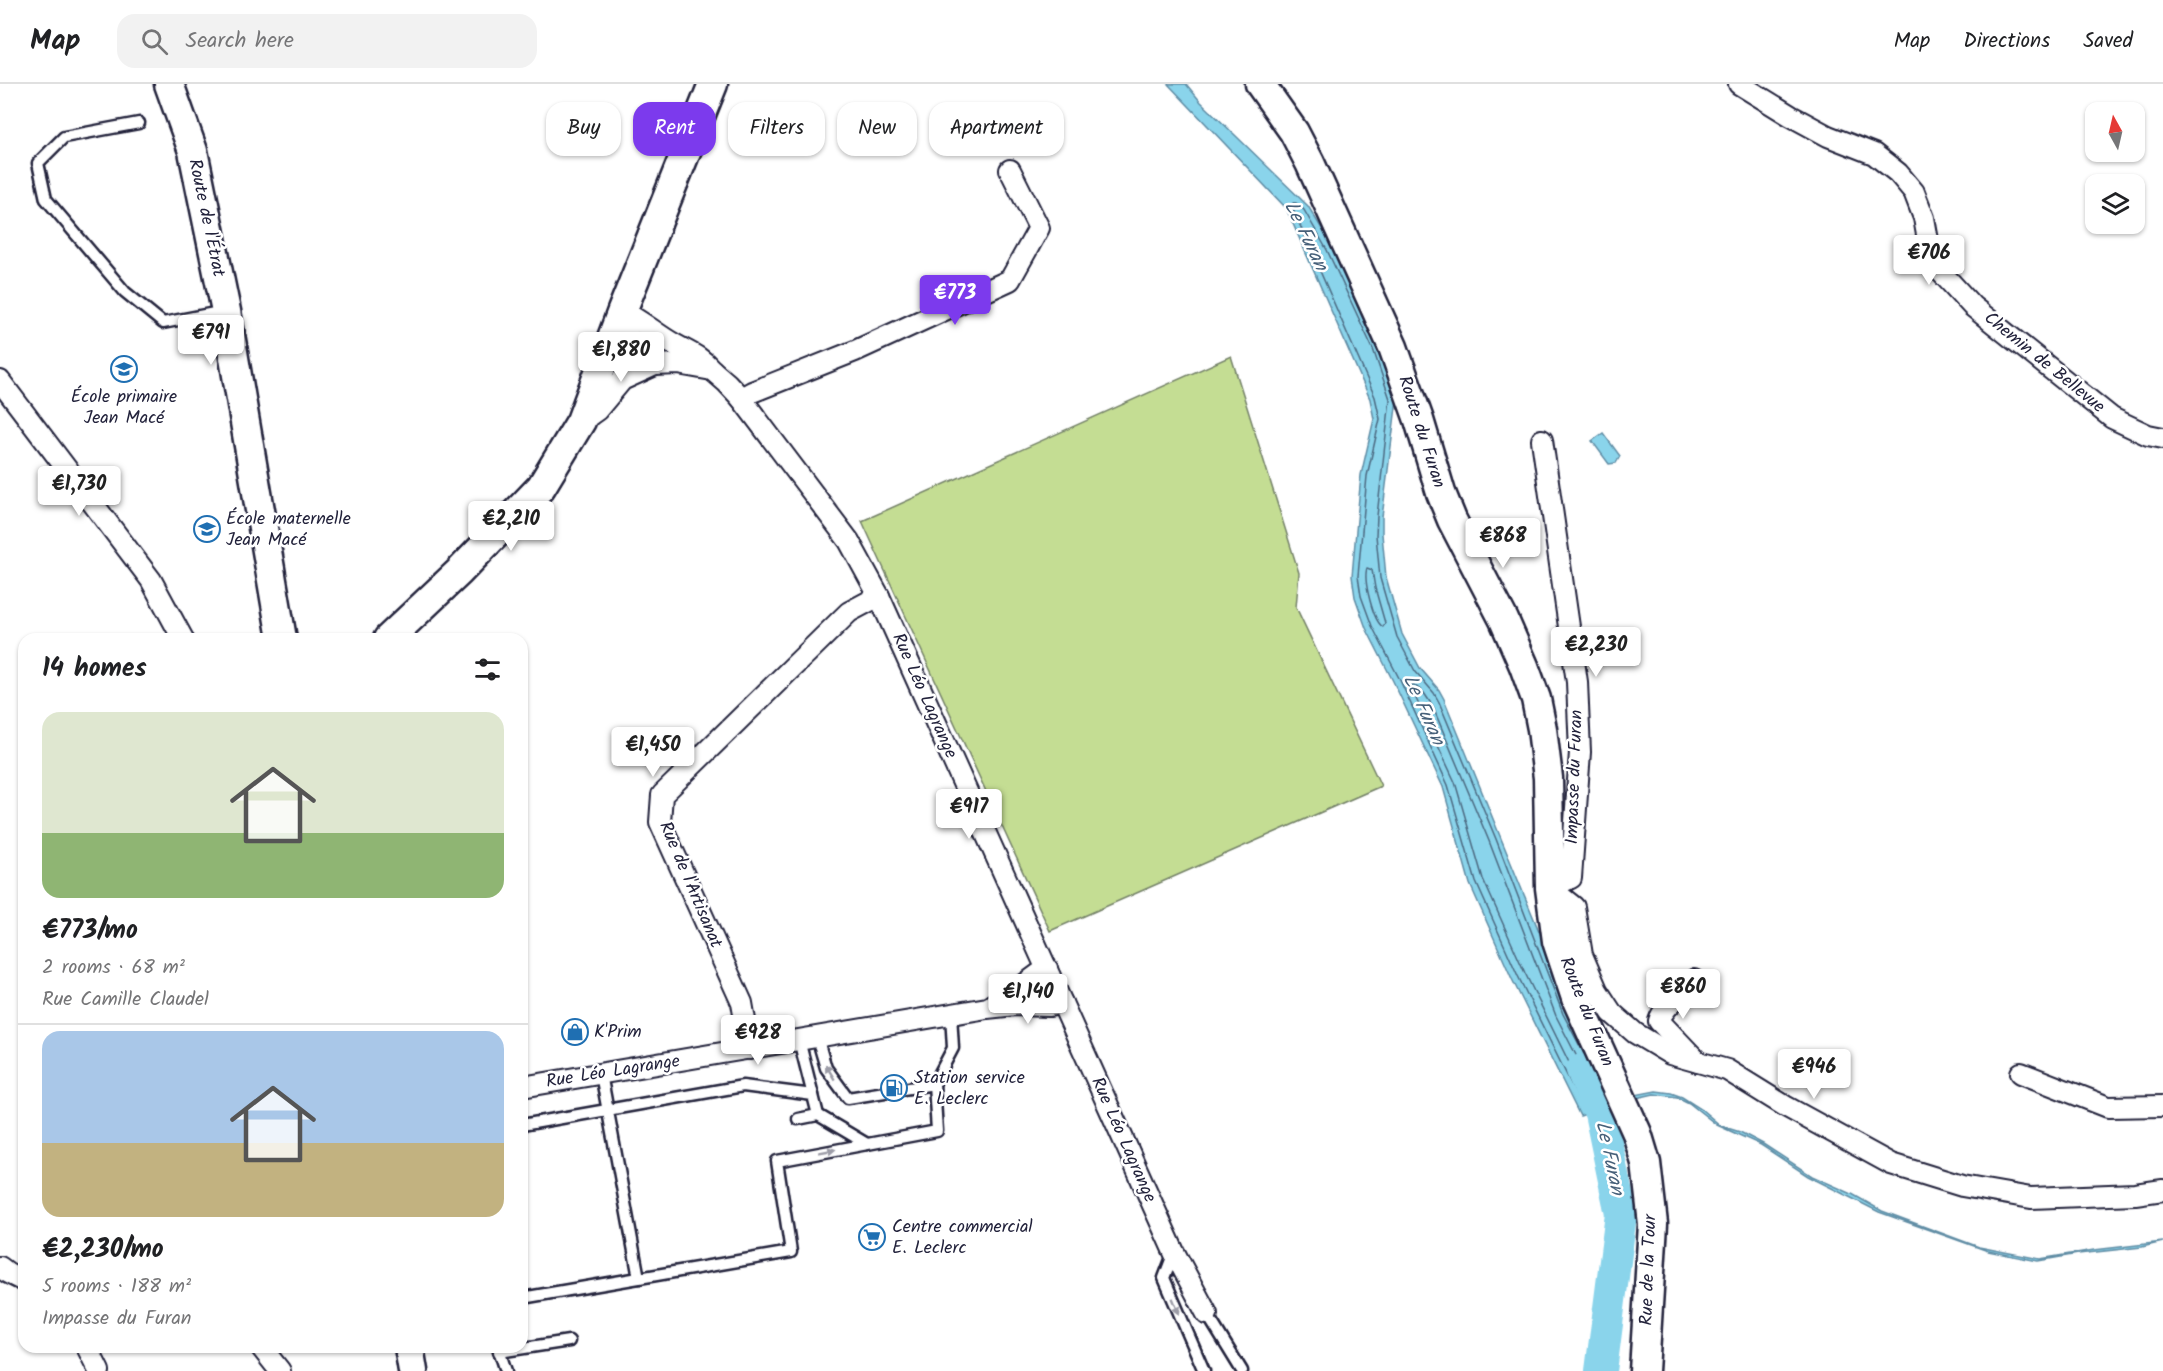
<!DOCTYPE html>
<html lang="en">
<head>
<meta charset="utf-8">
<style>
  body { margin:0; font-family:Kalam,sans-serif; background:#f2f2f2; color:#202124; height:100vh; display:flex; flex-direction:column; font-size:22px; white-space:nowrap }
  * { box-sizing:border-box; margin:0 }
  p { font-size:20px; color:#757577 }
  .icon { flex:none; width:33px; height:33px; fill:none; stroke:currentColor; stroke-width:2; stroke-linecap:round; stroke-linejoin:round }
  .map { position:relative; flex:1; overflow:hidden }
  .side { position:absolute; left:18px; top:549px; width:510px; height:720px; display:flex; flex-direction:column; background:#fff; border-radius:18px; box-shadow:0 2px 4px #0004 }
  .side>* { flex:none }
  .guide { position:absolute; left:546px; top:18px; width:570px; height:54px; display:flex; gap:12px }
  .needle { width:39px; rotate:352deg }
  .tools { position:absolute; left:2085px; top:18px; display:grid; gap:12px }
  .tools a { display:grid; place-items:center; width:60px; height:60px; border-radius:12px; background:#fff; box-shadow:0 2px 4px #0004; font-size:30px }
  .price { position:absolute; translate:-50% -51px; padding:0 14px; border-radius:6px; background:#fff; color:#222; font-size:20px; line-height:39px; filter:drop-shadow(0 2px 3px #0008) }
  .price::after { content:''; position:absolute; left:50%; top:36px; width:18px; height:14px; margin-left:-9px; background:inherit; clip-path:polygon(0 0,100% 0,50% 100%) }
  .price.active { background:#7c3aed; color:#fff }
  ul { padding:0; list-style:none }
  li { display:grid; align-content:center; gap:12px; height:318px; padding:0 24px }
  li+li { border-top:2px solid #e0e0e0 }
  li span { display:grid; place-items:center; height:186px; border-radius:18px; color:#555 }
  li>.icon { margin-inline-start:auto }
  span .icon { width:108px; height:108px; fill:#fffc; stroke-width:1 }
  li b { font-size:26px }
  h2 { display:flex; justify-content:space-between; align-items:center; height:72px; padding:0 24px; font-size:26px }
  .chip { padding:0 21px; border-radius:18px; background:#fff; box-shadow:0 2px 4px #0004; font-size:21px; line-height:54px }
  .chip.active { background:#7c3aed; color:#fff }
  header { display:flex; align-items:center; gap:36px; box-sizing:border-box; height:84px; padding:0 30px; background:#fff; border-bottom:2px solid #e0e0e0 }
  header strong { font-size:28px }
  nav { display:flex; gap:33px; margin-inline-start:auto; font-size:21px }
  .search { width:420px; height:54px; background:#f2f2f2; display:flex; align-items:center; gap:15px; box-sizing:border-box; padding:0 21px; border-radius:18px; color:#757577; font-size:22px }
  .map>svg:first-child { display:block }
</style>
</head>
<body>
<header>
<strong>Map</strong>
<div class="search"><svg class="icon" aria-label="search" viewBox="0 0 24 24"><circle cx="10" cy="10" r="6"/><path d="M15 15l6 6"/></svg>Search here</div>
<nav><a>Map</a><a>Directions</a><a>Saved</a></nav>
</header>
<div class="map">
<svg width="2163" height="1287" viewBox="0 0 2163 1287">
  <rect width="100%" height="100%" fill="#fff"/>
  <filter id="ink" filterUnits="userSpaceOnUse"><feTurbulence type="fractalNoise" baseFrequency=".0167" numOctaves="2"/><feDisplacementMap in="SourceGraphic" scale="12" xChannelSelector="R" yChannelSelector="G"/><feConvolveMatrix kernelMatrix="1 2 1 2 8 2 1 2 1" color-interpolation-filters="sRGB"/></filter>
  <g filter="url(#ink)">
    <polygon fill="#c4dd93" stroke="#738067" stroke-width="1.5" points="1231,272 1299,489 1296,523 1381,702 1050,847 862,437"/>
    <g fill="#8ad4eb" stroke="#608da5" stroke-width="1.5">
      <path d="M1168,0H1186L1201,18L1308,122L1333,163L1379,262L1397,315L1382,433V450L1386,493L1402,550L1420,584L1439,606L1444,615C1500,751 1554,887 1612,1021L1580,1032L1512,895L1470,800L1443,703L1393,597L1366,544L1355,513L1352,492L1361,391L1374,335L1370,315L1286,124Z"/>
      <polygon points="1603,349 1620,372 1616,379 1609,380 1592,357"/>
      <polygon points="1656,1007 1671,1009 1682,1013 1701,1025 1721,1042 1740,1048 1763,1060 1812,1092 1852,1110 1882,1127 1979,1163 2040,1175 2094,1166 2163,1158 2142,1163 2078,1170 2038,1177 1988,1167 1879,1128 1808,1092 1761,1061 1717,1041 1689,1019 1677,1013 1654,1010 1636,1014 1635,1011"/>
    </g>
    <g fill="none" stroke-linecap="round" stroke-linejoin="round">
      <g stroke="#4c6981" stroke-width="1.5">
        <polygon points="1293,119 1296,119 1304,126 1327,166 1373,265 1390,315 1377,432 1376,451 1380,494 1397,553 1415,587 1434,609 1439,618 1496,755 1563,930 1583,968 1602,1015 1600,1018 1586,1024 1582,1022 1518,892 1476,798 1448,701 1399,594 1372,542 1361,512 1358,492 1367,392 1380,335 1375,313 1292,123"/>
        <path d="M1367,484L1372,486L1375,504L1385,539L1383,543C1373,537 1363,496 1367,484Z"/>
        <polygon points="1413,600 1424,609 1432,621 1489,757 1556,932 1576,971 1592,1011 1590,1014 1586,1013 1525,889 1483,795 1455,698 1411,604"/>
      </g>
      <polyline stroke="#8ad4eb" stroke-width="32" points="1582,986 1600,1029 1621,1130 1601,1287"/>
      <defs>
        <g id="lane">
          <polyline points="139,39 64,53 38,79 46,115 125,208 163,239 225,227"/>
          <polyline points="799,956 818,1031"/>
          <polyline points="601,990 639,1194 791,1168 777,1077 937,1047 934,1000 848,1014 826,984 817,953"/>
          <polyline points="934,1000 953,964 951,930"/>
          <polyline points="798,1035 818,1031 867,1060"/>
          <polyline points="522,1041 743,1002 813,1011"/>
          <polyline points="1174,1168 1164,1194 1204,1287"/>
          <polyline points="522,1214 639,1194"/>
          <polyline points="1207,1230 1242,1287"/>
          <polyline points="498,1263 506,1287"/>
          <polyline points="499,1268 569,1257"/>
        </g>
        <g id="street">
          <polyline points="1739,0 1791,32 1828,52 1874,70 1898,89 1914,108 1924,134 1929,162 1940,187 1972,222 2112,334 2148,351 2163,354"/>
          <polyline points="618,243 648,270 655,281"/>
          <polyline points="712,286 727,299 741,314 849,457 879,512 1174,1168 1207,1230"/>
          <polyline points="0,297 151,496 183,555"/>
          <polyline points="741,314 752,308 855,267 1010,196 1039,144 1010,86"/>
          <path d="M583,336L597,326L622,296L655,281L678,280L712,286C700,272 690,269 674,260C656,250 641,236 622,227"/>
          <polyline points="1542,356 1577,598 1580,668 1571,794 1550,804 1574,823 1582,871 1597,906 1612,929 1635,949 1670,970 1727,986 1785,1022 1891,1080 1962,1102 2031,1114 2135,1110 2163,1106"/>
          <path d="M1694,896C1685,911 1664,920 1659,937L1698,978"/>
          <polyline points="992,921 1013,909 1047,884"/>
          <polyline points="750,965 742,919 660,738 662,711 849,528 879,512"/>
          <polyline points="2021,989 2108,1023 2163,1022"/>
          <polyline points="522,1003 987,924 1015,921 1049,922 1062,919"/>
          <polyline points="0,1183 8,1189 24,1197"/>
          <polyline points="87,1263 99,1287"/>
          <polyline points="261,1263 280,1287"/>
        </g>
        <g id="secondary">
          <polyline points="169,0 193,67 226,227 282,555"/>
          <polyline points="1260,0 1294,48 1310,79 1393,263 1419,336 1441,409 1452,436 1504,536 1524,582 1536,615 1542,645 1548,694 1550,804 1557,857 1576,914 1623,1018 1637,1049 1646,1079 1653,1140 1644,1287"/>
          <polyline points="388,555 459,488 541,403 581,337 622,227 713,0"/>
          <polyline points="409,1263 413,1287"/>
        </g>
      </defs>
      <use href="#lane" stroke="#22223b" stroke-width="15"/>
      <use href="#street" stroke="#22223b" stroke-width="24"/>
      <use href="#secondary" stroke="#22223b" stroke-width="33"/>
      <use href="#lane" stroke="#fff" stroke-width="10"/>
      <use href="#street" stroke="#fff" stroke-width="20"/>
      <use href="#secondary" stroke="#fff" stroke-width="28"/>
    </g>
    <defs><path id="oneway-solid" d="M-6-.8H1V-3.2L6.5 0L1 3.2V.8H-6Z" transform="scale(1.5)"/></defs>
    <g fill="#9c9ca7">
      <use href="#oneway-solid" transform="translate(830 988) rotate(-121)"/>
      <use href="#oneway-solid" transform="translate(827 1067) rotate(-10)"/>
      <use href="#oneway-solid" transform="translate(1176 1222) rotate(67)"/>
    </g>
  </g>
  <defs>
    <symbol id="school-ring" viewBox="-11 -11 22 22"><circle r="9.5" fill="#fff" stroke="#1f6fb2" stroke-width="1.5"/><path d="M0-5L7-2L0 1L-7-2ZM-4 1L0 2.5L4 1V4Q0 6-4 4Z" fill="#1f6fb2"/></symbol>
    <symbol id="shop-ring" viewBox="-11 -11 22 22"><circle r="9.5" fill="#fff" stroke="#1f6fb2" stroke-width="1.5"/><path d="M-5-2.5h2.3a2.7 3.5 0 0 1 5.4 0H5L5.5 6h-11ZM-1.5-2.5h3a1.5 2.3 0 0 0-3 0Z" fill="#1f6fb2"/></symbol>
    <symbol id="fuel-ring" viewBox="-11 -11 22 22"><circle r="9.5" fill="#fff" stroke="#1f6fb2" stroke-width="1.5"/><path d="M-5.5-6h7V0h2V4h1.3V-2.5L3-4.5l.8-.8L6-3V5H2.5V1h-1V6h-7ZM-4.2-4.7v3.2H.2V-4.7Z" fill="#1f6fb2"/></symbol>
    <symbol id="supermarket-ring" viewBox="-11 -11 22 22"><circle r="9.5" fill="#fff" stroke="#1f6fb2" stroke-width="1.5"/><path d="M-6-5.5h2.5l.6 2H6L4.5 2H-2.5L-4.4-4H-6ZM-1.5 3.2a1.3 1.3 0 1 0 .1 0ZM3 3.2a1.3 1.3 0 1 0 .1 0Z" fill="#1f6fb2"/></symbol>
  </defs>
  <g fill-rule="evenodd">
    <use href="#school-ring" x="109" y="270" width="30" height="30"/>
    <use href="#school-ring" x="192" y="430" width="30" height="30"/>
    <use href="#shop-ring" x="560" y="933" width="30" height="30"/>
    <use href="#fuel-ring" x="879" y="989" width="30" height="30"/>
    <use href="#supermarket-ring" x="857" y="1138" width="30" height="30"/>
  </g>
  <g text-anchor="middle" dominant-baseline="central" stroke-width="5" stroke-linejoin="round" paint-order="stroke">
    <g font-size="18" fill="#22223b" stroke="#fff">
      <text transform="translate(206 134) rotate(78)">Route de l'Étrat</text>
      <text transform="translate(2044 279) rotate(39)">Chemin de Bellevue</text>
      <text transform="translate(1421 348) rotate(72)">Route du Furan</text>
      <text transform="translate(924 612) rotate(66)">Rue Léo Lagrange</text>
      <text transform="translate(1575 693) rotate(-88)">Impasse du Furan</text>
      <text transform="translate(690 801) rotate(67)">Rue de l'Artisanat</text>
      <text transform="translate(1586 928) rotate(68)">Route du Furan</text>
      <text transform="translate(613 988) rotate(-9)">Rue Léo Lagrange</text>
      <text transform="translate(1123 1056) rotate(66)">Rue Léo Lagrange</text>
      <text transform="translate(1649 1186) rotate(-88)">Rue de la Tour</text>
    </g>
    <g font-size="18" fill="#22223b" stroke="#fff" text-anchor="start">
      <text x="124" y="313" text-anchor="middle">École primaire<tspan x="124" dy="21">Jean Macé</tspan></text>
      <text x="226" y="435">École maternelle<tspan x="226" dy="21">Jean Macé</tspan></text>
      <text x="594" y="948">K'Prim</text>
      <text x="914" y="994">Station service<tspan x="914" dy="21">E. Leclerc</tspan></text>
      <text x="892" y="1143">Centre commercial<tspan x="892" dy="21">E. Leclerc</tspan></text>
    </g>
    <g font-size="20" font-style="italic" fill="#466079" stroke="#fff">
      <text transform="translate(1305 152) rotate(64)">Le Furan</text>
      <text transform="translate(1423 626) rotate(66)">Le Furan</text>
      <text transform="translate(1609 1074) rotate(78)">Le Furan</text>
    </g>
  </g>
</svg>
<div class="tools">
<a><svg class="needle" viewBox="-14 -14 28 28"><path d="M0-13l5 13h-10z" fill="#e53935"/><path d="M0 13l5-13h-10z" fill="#757577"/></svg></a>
<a><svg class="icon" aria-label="layers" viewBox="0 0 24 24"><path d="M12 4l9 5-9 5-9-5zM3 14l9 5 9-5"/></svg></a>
</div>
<b class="price" style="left:1929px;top:202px">€706</b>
<b class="price active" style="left:955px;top:242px">€773</b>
<b class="price" style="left:211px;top:282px">€791</b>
<b class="price" style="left:621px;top:299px">€1,880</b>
<b class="price" style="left:79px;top:433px">€1,730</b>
<b class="price" style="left:511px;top:468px">€2,210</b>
<b class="price" style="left:1503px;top:485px">€868</b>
<b class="price" style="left:1596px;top:594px">€2,230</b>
<b class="price" style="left:653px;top:694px">€1,450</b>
<b class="price" style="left:969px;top:756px">€917</b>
<b class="price" style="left:1683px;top:936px">€860</b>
<b class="price" style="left:1028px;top:941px">€1,140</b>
<b class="price" style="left:758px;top:982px">€928</b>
<b class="price" style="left:1814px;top:1016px">€946</b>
<div class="guide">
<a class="chip">Buy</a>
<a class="chip active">Rent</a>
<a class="chip">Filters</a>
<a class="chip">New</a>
<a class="chip">Apartment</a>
</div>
<section class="side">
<h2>14 homes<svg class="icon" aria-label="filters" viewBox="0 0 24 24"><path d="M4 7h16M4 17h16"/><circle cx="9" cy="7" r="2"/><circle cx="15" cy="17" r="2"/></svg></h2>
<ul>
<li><span style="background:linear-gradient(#dfe7d0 65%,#8fb573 0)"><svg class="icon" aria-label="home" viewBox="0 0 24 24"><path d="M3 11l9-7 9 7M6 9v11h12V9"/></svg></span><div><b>€773/mo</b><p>2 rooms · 68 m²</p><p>Rue Camille Claudel</p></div></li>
<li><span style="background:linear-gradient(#a9c7e8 60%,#c2b280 0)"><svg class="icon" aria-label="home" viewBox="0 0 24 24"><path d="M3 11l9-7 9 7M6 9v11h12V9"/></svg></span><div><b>€2,230/mo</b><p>5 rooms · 188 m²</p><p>Impasse du Furan</p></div></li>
</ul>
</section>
</div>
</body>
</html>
